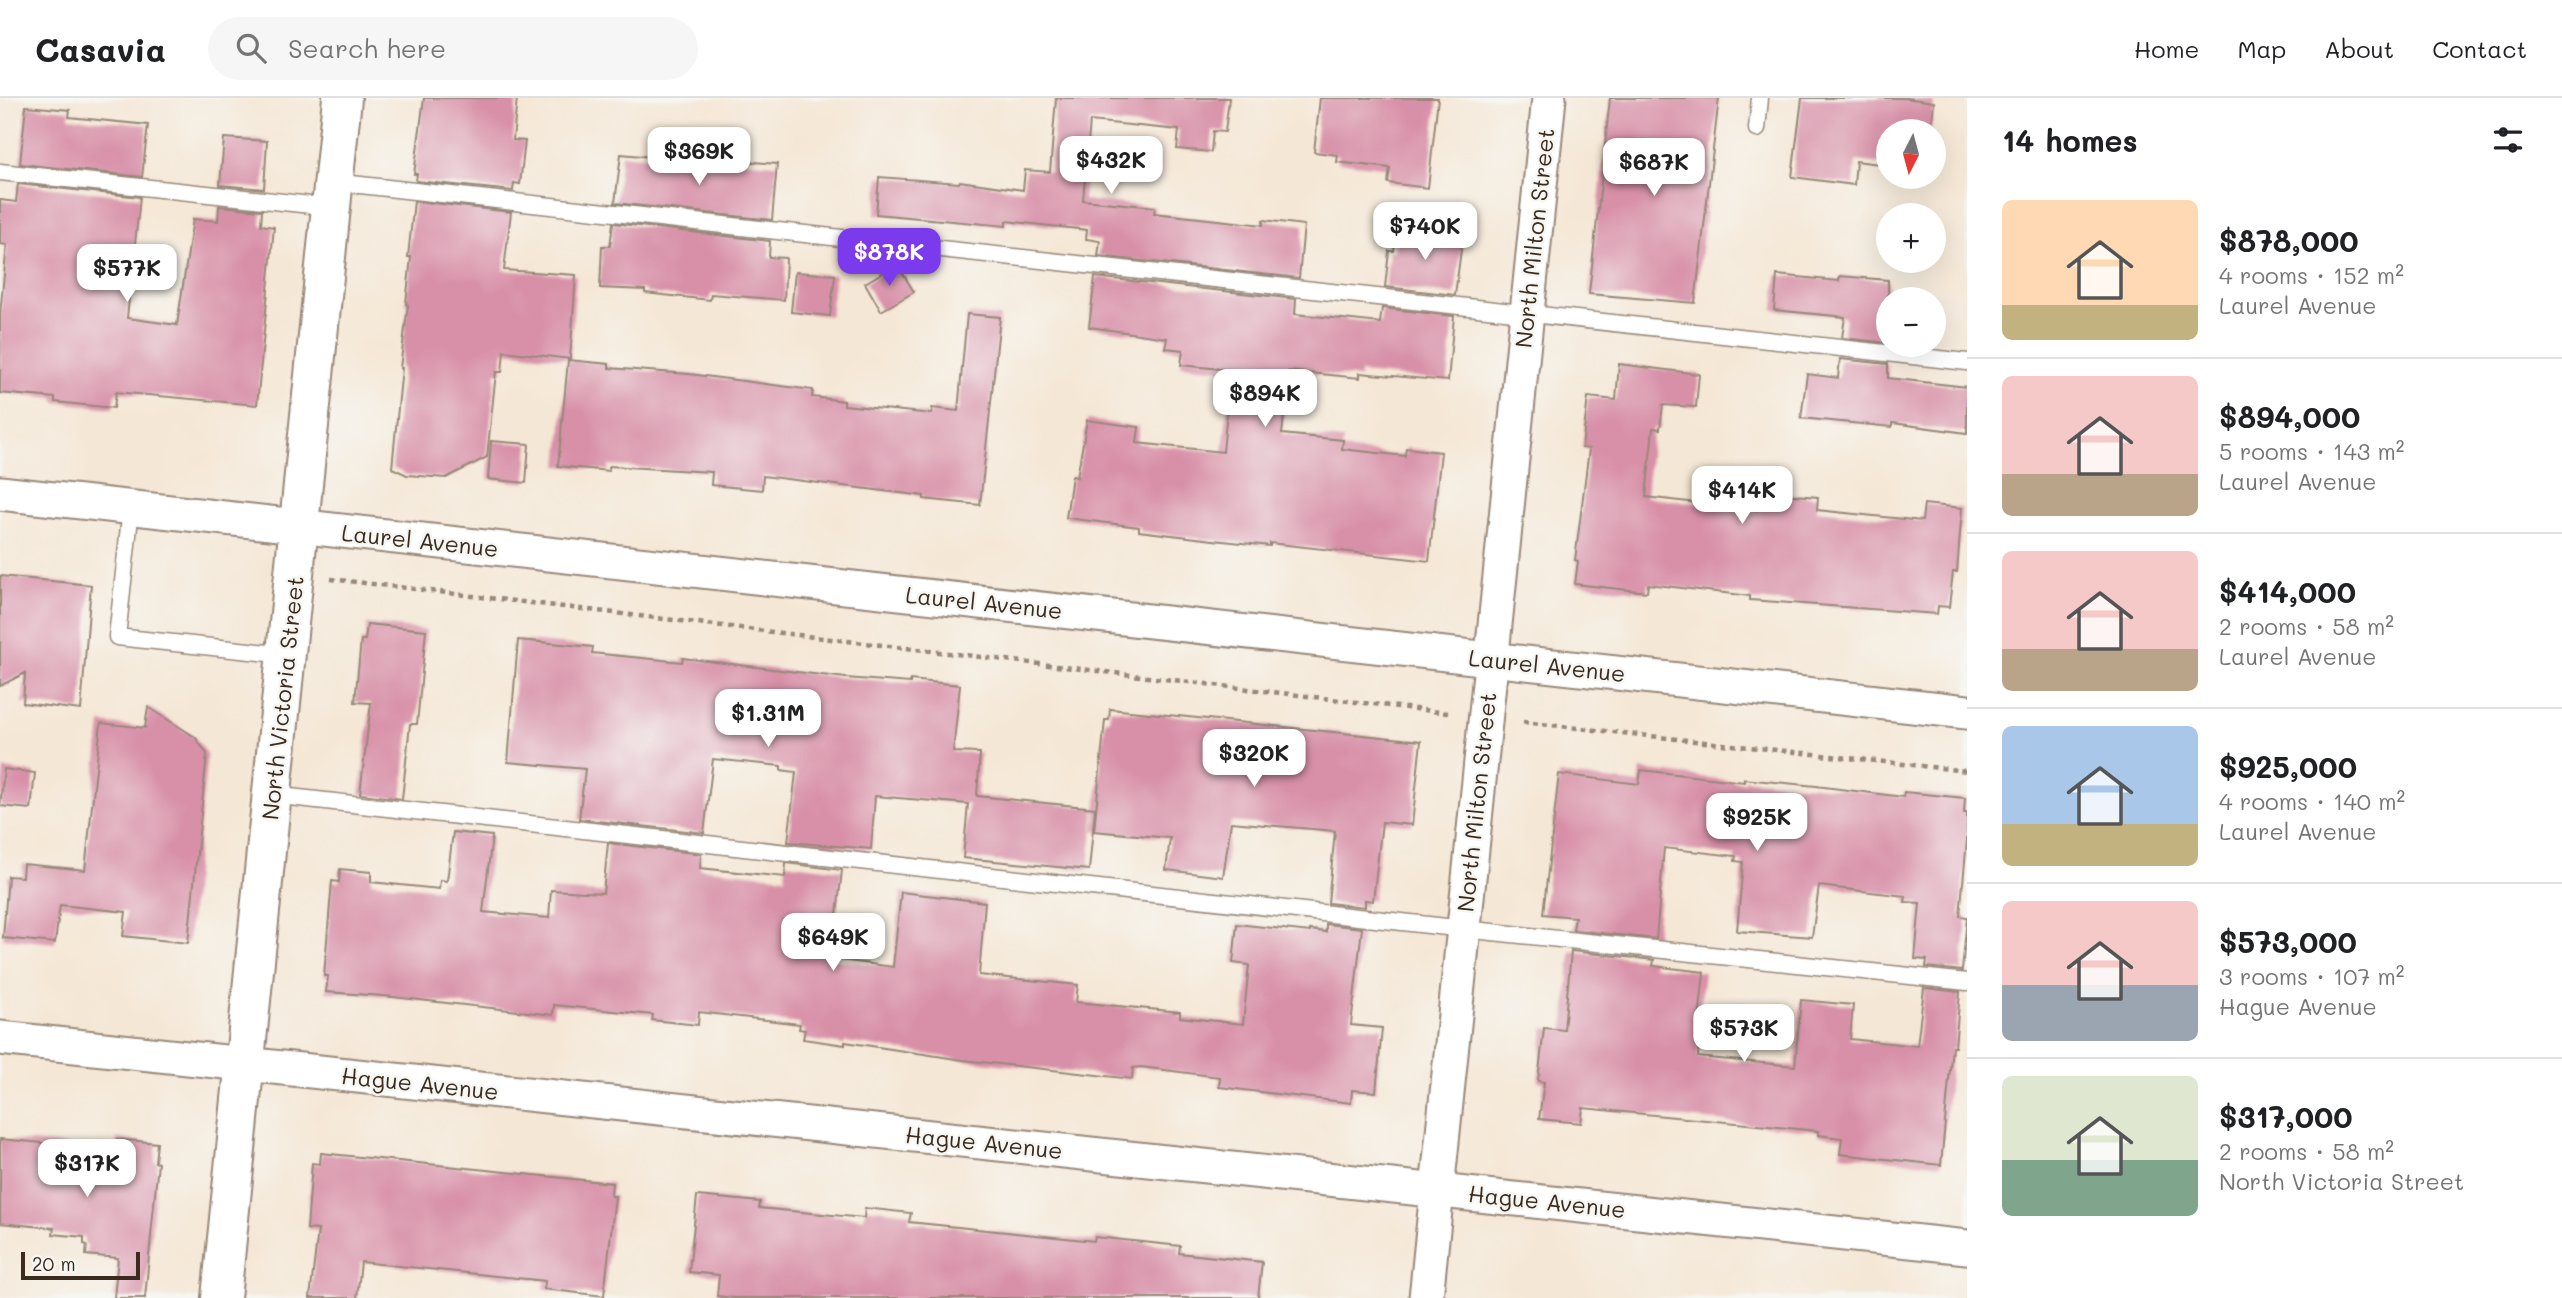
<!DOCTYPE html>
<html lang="en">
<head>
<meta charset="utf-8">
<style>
  body { margin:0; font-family:Mali,sans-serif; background:#f6f6f6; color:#202124; height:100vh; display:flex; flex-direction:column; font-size:26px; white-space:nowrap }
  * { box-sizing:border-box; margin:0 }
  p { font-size:23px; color:#757577 }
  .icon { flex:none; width:38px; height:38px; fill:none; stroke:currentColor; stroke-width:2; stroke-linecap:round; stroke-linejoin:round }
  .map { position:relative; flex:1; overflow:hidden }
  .sheet { display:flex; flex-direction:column; background:#fff; width:595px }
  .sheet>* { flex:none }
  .needle { width:46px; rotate:186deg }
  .controls { position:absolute; left:1876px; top:21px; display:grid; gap:14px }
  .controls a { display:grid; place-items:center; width:70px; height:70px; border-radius:50%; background:#fff; box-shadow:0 7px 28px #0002; font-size:35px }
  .scale { position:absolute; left:21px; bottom:18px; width:119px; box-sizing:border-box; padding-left:7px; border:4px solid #3b2a1e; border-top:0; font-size:19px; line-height:24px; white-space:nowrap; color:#3b2a1e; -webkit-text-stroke:5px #f6f6f2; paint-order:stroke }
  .price { position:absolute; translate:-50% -60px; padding:0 16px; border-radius:14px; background:#fff; color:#222; font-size:23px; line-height:46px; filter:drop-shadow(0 2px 4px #0008) }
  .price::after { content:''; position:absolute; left:50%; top:42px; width:21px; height:16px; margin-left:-10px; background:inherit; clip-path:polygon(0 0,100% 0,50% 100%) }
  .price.current { background:#7c3aed; color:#fff }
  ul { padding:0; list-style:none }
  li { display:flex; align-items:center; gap:21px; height:175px; padding:0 35px }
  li+li { border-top:2px solid #e0e0e0 }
  li span { display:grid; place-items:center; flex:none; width:196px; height:140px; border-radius:10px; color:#555 }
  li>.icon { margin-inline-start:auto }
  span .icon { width:84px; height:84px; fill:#fffc; stroke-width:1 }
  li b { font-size:30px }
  h2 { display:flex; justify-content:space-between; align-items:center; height:84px; padding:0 35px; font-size:30px }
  header { display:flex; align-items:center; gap:42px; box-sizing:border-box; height:98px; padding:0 35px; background:#fff; border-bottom:2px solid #e0e0e0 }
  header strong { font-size:33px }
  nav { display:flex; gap:38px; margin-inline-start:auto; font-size:24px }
  .search { width:490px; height:63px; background:#f6f6f6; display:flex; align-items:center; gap:18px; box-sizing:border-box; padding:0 24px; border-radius:38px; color:#757577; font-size:26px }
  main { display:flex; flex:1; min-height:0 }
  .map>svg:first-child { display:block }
</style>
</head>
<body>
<header>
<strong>Casavia</strong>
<div class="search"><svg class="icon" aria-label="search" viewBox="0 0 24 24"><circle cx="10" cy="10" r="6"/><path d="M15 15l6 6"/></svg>Search here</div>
<nav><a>Home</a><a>Map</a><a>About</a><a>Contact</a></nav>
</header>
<main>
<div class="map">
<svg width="1967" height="1200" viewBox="0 0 1967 1200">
  <rect width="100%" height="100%" fill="#f6f6f2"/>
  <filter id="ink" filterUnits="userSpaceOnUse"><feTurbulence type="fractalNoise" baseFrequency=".0143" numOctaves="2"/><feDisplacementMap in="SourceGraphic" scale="14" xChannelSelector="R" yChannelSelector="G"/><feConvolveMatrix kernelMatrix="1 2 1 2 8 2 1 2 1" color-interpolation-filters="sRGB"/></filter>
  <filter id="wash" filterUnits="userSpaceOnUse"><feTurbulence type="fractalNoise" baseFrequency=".00686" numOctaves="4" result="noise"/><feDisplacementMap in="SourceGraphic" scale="28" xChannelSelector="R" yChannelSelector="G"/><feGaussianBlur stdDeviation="1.57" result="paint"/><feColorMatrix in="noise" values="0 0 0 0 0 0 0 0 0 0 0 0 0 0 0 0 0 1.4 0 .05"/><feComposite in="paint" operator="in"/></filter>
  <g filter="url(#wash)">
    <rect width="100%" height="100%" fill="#f5e7d5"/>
    <g id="blocks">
      <g fill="#d890a8">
        <polygon points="424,0 517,0 513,42 525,43 520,86 514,85 513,93 416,83 417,76 414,76"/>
        <polygon points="1056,0 1229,0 1225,34 1213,33 1211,54 1177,51 1179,32 1090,23 1083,102 1155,109 1154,115 1263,127 1263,122 1304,127 1299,180 1098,158 1100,143 1086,141 1087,132 1006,123 1006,128 876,116 879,79 959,85 960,83 1023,92 1025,72 1050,74"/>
        <polygon points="1320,0 1438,0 1428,90 1388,85 1390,70 1337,64 1338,57 1314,54"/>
        <polygon points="1610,0 1719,0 1695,205 1589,196"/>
        <polygon points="1802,0 1905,0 1934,4 1931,33 1888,33 1888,67 1856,63 1854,87 1792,79"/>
        <polygon points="26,8 70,12 69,19 148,27 142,79 20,66"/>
        <polygon points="224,40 267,43 264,91 220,87"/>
        <polygon points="621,56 652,59 652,63 729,68 729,62 777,66 772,122 615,105"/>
        <polygon points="18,86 140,99 127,220 177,227 193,121 218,123 219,108 262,112 261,127 274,129 257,307 116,294 114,310 55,304 55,300 0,295 0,216 7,147 0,146 0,102 16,104"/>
        <polygon points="414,103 511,114 504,172 576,177 570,261 504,253 502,274 496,274 487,359 446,380 407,377 392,370 402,270 400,270 408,207 406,206 411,159 408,159"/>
        <polygon points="613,125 770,143 769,159 786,160 784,202 711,196 710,202 645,195 645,192 600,190 602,148 610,148"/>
        <polygon points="1397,130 1463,137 1455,197 1385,189 1389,153 1394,153"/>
        <polygon points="897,166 914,194 881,213 865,185"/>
        <polygon points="795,174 835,177 830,218 791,214"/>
        <polygon points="1777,177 1839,183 1840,178 1888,182 1888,245 1842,240 1845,219 1774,212"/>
        <polygon points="1095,179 1296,201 1295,216 1380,225 1382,210 1454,218 1448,283 1360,275 1360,280 1289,273 1282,336 1343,342 1342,351 1405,358 1406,350 1441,354 1429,463 1270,445 1270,448 1213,442 1139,433 1139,429 1066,420 1072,378 1077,379 1087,322 1139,329 1137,345 1223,354 1231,272 1181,267 1183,252 1165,250 1167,240 1089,229"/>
        <polygon points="967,216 1000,219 980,407 924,401 924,398 763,378 762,392 711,387 712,374 609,368 609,373 558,368 568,262 609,266 609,270 689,276 813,292 812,299 844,303 844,307 932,316 932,310 958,313"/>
        <polygon points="1840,261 1888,266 1888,280 1967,289 1967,335 1892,325 1892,329 1801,320 1807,276 1838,280"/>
        <polygon points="1619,266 1699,276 1696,309 1663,307 1660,331 1653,330 1646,399 1757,412 1758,394 1818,399 1817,412 1922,423 1924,406 1962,410 1957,474 1953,474 1949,509 1938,508 1937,516 1750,502 1750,498 1648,486 1647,494 1575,486 1578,463 1575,462 1589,351 1582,350 1588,299 1616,302"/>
        <polygon points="491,343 529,346 526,385 488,381"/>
        <polygon points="0,478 91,487 81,612 23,605 25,575 0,588"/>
        <polygon points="367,526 426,532 417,626 410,626 402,701 360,696 371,605 355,604 361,542 365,542"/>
        <polygon points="518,542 593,549 592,555 682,564 683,560 846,580 910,585 910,582 960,587 953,654 980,655 977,698 1095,710 1089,772 963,760 968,706 875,698 871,751 788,744 796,674 781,672 781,668 713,661 704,735 579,721 585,671 508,664"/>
        <polygon points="148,609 195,639 207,656 188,845 123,838 126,814 60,807 55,845 3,840 8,778 22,779 23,766 85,772 101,625 145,630"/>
        <polygon points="1110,611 1421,643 1412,727 1382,724 1373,803 1365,802 1365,809 1328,805 1335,733 1231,724 1223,779 1166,772 1170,740 1094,733 1105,622 1109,622"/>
        <polygon points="4,671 35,675 31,711 0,708"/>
        <polygon points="1641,672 1744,684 1744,681 1816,688 1903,699 1904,694 1965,700 1964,715 1967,715 1967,742 1960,818 1967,819 1962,873 1926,869 1927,862 1915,861 1920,805 1905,804 1906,798 1819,788 1812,839 1737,833 1743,764 1735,763 1736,758 1664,750 1656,841 1573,832 1575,819 1543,816 1559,676 1639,686"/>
        <polygon points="453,734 492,738 483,814 549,820 551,792 603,795 608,745 701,756 700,770 785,779 786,765 842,772 832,861 893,869 901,794 985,804 979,877 1078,887 1076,904 1180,914 1180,919 1243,926 1249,867 1233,865 1237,826 1310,834 1310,832 1326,834 1326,826 1362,830 1351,927 1382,930 1376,994 1352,992 1351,1005 1219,989 1220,979 1141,969 1133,970 1132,981 963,962 845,944 845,947 803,941 805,932 799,931 800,926 699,914 698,927 652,922 653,917 554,907 553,917 384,898 326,894 328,878 324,878 332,783 339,784 340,771 371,774 371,784 439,791 440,782 447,783"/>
        <polygon points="1571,853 1654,862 1653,868 1704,874 1697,941 1699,941 1698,959 1795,968 1801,902 1853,907 1850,941 1917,948 1924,890 1960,894 1955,949 1952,949 1941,1067 1840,1056 1842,1040 1818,1037 1818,1033 1583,1010 1581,1025 1539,1021 1544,984 1538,983 1544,930 1564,932"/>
        <polygon points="0,1041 116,1052 117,1041 157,1045 155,1064 158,1065 145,1200 114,1200 118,1160 86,1157 87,1147 84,1146 84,1139 53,1136 54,1130 0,1125"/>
        <polygon points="321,1055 612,1085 611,1098 615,1098 604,1198 544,1191 545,1183 361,1164 357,1200 310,1200 318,1132 307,1131 312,1065 320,1066"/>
        <polygon points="697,1098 760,1104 759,1110 864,1120 865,1110 911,1115 909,1124 1094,1143 1095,1139 1180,1148 1179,1155 1262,1164 1258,1200 735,1200 717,1198 719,1177 689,1174"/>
      </g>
    </g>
  </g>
  <g filter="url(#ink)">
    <use href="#blocks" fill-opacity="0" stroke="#98887a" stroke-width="2"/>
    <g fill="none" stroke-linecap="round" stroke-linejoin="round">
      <defs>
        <g id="service">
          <polyline points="1757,31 1760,0"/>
          <polyline points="0,74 330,109"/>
          <polyline points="333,84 1967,264"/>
          <polyline points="131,410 117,539 287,557"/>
          <polyline points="272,697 1464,831 1967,884"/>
        </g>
        <g id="minor">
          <polyline points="0,395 1967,614"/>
          <polyline points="0,940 1967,1149"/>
          <polyline points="1426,1200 1549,0"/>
        </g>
        <polyline id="tertiary" points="221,1200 342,0"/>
      </defs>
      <use href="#service" stroke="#98887a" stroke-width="19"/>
      <use href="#minor" stroke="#98887a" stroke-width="37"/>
      <use href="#tertiary" stroke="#98887a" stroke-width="42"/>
      <g stroke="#98887a" stroke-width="4.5" stroke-dasharray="5 5" stroke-linecap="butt">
        <polyline points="331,481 1448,615"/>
        <polyline points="1523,624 1967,673"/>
      </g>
      <use href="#service" stroke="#fff" stroke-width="16"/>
      <use href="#minor" stroke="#fff" stroke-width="33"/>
      <use href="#tertiary" stroke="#fff" stroke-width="38"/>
    </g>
  </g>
  <g text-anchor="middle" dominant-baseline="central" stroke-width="5" stroke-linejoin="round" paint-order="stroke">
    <g font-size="23" fill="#3b2a1e" stroke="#f6f6f2">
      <text transform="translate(1534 140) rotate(-84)">North Milton Street</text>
      <text transform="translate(420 442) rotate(6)">Laurel Avenue</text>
      <text transform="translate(984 504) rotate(6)">Laurel Avenue</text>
      <text transform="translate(1547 567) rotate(6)">Laurel Avenue</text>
      <text transform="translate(282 600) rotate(-84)">North Victoria Street</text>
      <text transform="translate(1476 704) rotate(-84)">North Milton Street</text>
      <text transform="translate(420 985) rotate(6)">Hague Avenue</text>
      <text transform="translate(984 1044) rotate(6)">Hague Avenue</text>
      <text transform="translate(1547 1103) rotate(6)">Hague Avenue</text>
    </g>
  </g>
</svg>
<div class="controls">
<a><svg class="needle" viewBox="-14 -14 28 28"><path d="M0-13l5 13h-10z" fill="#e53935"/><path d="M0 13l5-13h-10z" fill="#757577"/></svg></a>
<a>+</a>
<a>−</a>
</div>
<div class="scale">20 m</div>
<b class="price" style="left:699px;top:89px">$369K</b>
<b class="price" style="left:1111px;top:98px">$432K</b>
<b class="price" style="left:1654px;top:100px">$687K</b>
<b class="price" style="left:1425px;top:164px">$740K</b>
<b class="price current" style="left:889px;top:190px">$878K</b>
<b class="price" style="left:127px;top:206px">$577K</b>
<b class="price" style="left:1265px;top:331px">$894K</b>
<b class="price" style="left:1742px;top:428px">$414K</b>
<b class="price" style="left:768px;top:651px">$1.31M</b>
<b class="price" style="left:1254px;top:691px">$320K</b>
<b class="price" style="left:1757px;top:755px">$925K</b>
<b class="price" style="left:833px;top:875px">$649K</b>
<b class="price" style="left:1744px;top:966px">$573K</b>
<b class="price" style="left:87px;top:1101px">$317K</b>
</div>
<section class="sheet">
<h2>14 homes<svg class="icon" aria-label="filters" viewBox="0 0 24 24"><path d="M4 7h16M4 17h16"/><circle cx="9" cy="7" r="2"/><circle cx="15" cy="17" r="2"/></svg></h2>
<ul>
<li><span style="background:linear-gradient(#ffd9b3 75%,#c2b280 0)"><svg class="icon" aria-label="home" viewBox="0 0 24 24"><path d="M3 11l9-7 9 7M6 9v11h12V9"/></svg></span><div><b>$878,000</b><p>4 rooms · 152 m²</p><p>Laurel Avenue</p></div></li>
<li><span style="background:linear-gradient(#f6c9c9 70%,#b9a48a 0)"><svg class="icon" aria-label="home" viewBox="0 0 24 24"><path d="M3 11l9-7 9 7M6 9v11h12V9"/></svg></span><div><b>$894,000</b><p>5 rooms · 143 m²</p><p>Laurel Avenue</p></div></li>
<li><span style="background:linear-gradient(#f6c9c9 70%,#b9a48a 0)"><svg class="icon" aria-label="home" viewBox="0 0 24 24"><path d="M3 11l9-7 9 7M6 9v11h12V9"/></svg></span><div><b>$414,000</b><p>2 rooms · 58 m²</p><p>Laurel Avenue</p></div></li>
<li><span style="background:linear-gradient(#a9c7e8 70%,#c2b280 0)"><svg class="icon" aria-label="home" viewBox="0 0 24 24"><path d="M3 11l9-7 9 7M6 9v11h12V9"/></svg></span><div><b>$925,000</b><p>4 rooms · 140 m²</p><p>Laurel Avenue</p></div></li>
<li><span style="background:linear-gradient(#f6c9c9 60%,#9aa5b1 0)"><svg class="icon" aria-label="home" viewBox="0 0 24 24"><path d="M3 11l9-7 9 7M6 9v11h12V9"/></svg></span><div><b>$573,000</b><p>3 rooms · 107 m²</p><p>Hague Avenue</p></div></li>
<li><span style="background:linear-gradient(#dfe7d0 60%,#7fa58c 0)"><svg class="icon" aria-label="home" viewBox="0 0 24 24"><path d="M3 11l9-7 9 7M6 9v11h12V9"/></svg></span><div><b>$317,000</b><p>2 rooms · 58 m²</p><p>North Victoria Street</p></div></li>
</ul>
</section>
</main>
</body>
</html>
